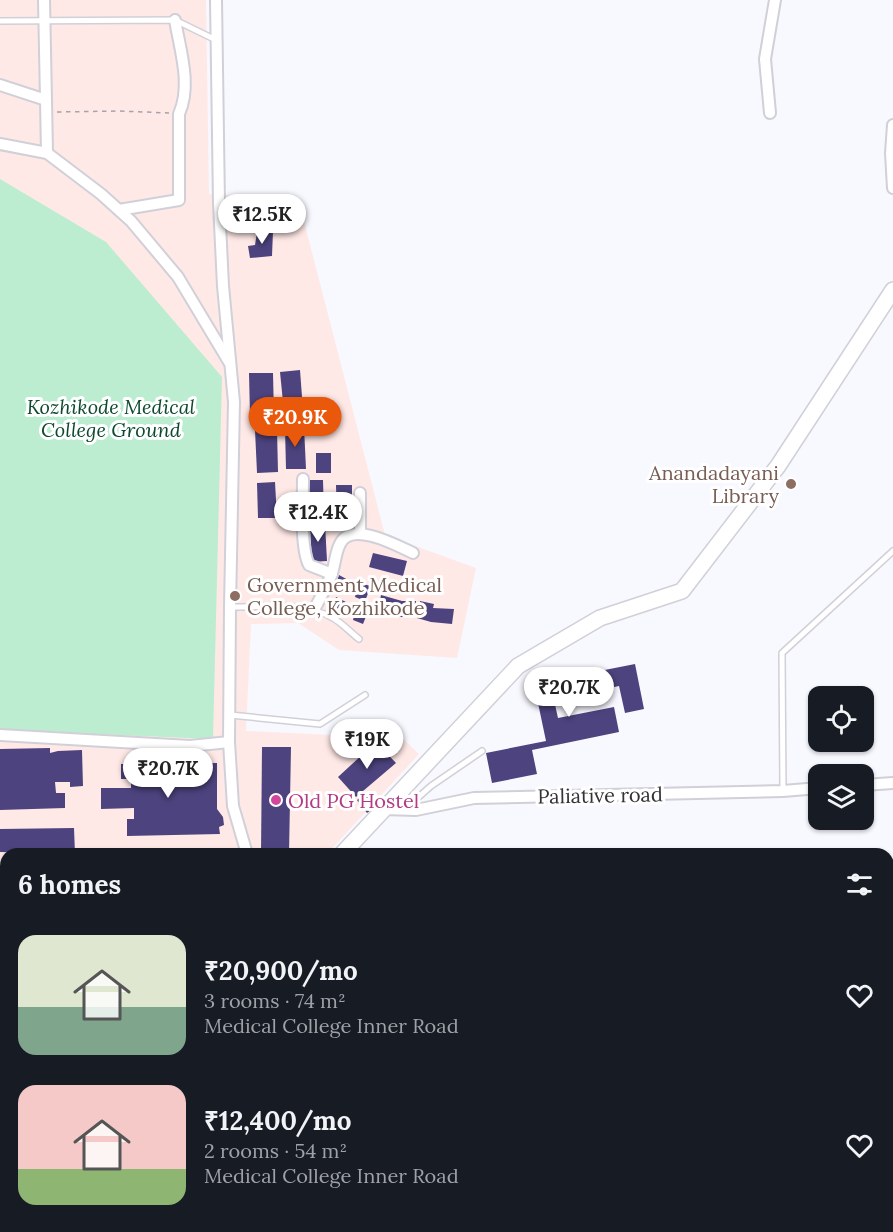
<!DOCTYPE html>
<html lang="en">
<head>
<meta charset="utf-8">
<style>
  body { margin:0; font-family:Lora,serif; background:#20242c; color:#f1f3f6; height:100vh; display:flex; flex-direction:column; font-size:22px; white-space:nowrap }
  * { box-sizing:border-box; margin:0 }
  p { font-size:20px; color:#9ea1a6 }
  .icon { flex:none; width:33px; height:33px; fill:none; stroke:currentColor; stroke-width:2; stroke-linecap:round; stroke-linejoin:round }
  .map { position:relative; flex:1; overflow:hidden }
  .details { position:absolute; left:0px; top:848px; width:894px; height:386px; display:flex; flex-direction:column; background:#171b24; border-radius:18px 18px 0 0; box-shadow:0 2px 4px #0004 }
  .details>* { flex:none }
  .fabs { position:absolute; left:808px; top:686px; display:grid; gap:12px }
  .fabs a { display:grid; place-items:center; width:66px; height:66px; border-radius:12px; background:#171b24; box-shadow:0 2px 4px #0004; font-size:30px }
  .price { position:absolute; translate:-50% -51px; padding:0 14px; border-radius:21px; background:#fff; color:#222; font-size:20px; line-height:39px; filter:drop-shadow(0 2px 3px #0008) }
  .price::after { content:''; position:absolute; left:50%; top:36px; width:18px; height:14px; margin-left:-9px; background:inherit; clip-path:polygon(0 0,100% 0,50% 100%) }
  .price.selected { background:#ea580c; color:#fff }
  ul { padding:0; list-style:none }
  li { display:flex; align-items:center; gap:18px; height:150px; padding:0 18px }
  li span { display:grid; place-items:center; flex:none; width:168px; height:120px; border-radius:18px; color:#555 }
  li>.icon { margin-inline-start:auto }
  span .icon { width:72px; height:72px; fill:#fffc; stroke-width:1 }
  li b { font-size:26px }
  h2 { display:flex; justify-content:space-between; align-items:center; height:72px; padding:0 18px; font-size:26px }
  .map>svg:first-child { display:block }
</style>
</head>
<body>
<div class="map">
<svg width="893" height="1232" viewBox="0 0 893 1232">
  <rect width="100%" height="100%" fill="#f8f8ff"/>
  <polygon fill="#ffe9e7" points="0,0 206,0 209,194 299,202 385,535 476,568 457,658 339,650 298,623 251,624 246,731 332,735 384,721 419,754 328,853 6,854 6,1227 171,1227 165,1232 0,1232"/>
  <polygon fill="#bcedd0" points="0,179 106,242 222,377 213,739 0,730"/>
  <g fill="#4d437e">
    <polygon points="273,231 272,256 250,258 248,246 255,245 257,232"/>
    <polygon points="300,370 303,410 284,412 280,372"/>
    <polygon points="249,373 273,373 274,416 250,416"/>
    <polygon points="304,427 306,469 286,469 285,428"/>
    <polygon points="255,430 277,430 278,472 257,473"/>
    <rect x="316" y="453" width="15" height="20"/>
    <polygon points="308,480 323,480 324,516 310,517"/>
    <polygon points="275,482 277,518 258,518 257,483"/>
    <polygon points="336,485 352,485 352,521 337,521"/>
    <polygon points="325,524 327,561 312,562 310,525"/>
    <polygon points="373,553 407,561 403,576 369,567"/>
    <polygon points="339,575 350,581 371,586 365,601 355,597 356,593 346,591 345,594 334,590"/>
    <polygon points="381,595 402,601 416,601 413,617 398,617 399,614 391,612 389,615 378,611"/>
    <polygon points="336,597 348,603 369,609 363,624 353,620 354,616 344,613 342,616 332,612"/>
    <polygon points="420,601 434,604 433,608 454,609 452,624 431,622 417,618"/>
    <polygon points="635,664 644,709 625,713 619,686 554,700 558,718 614,707 619,732 532,750 537,774 492,783 486,753 546,741 534,684"/>
    <polygon points="376,742 396,763 356,797 338,777"/>
    <polygon points="262,747 291,747 289,854 261,854"/>
    <polygon points="50,748 50,753 58,751 82,750 83,786 70,787 70,782 55,782 56,793 65,793 65,808 0,810 0,749"/>
    <polygon points="217,763 217,809 223,817 224,825 219,827 220,834 127,836 127,819 134,819 134,808 101,809 101,788 131,788 131,779 121,779 121,764"/>
    <polygon points="368,792 378,805 367,813 357,800"/>
    <polygon points="74,828 75,854 0,852 0,829"/>
    <polygon points="6,1099 6,1123 0,1129 0,1100"/>
    <rect x="0" y="1142" width="6" height="17"/>
    <rect x="35" y="1227" width="53" height="5"/>
  </g>
  <g fill="none" stroke-linecap="round" stroke-linejoin="round">
    <defs>
      <g id="service">
        <polyline points="0,21 175,20 216,40"/>
        <path d="M230,607C260,607 306,602 333,618C342,623 350,632 359,639"/>
        <polyline points="230,715 320,724 365,695"/>
        <polyline points="783,791 782,653 893,551"/>
        <polyline points="405,809 431,786 482,751"/>
      </g>
      <g id="minor">
        <polyline points="44,0 46,100"/>
        <polyline points="0,85 46,100 47,153"/>
        <polyline points="770,113 765,59 775,0"/>
        <polyline points="893,125 891,153 893,188"/>
        <polyline points="0,144 47,153 101,194 131,221 178,277 229,362"/>
        <path d="M119,210L179,200V114C192,85 180,50 175,20"/>
        <path d="M303,479C303,500 300,548 309,565L332,574"/>
        <polyline points="360,493 360,534"/>
        <path d="M314,610C320,599 326,587 331,576C335,566 335,553 340,544C351,520 398,546 413,553"/>
        <polyline points="0,735 190,746 229,742 230,607 234,402 223,286 219,203 216,0"/>
        <polyline points="229,742 233,806 247,854"/>
        <polyline points="864,785 893,783"/>
        <polyline points="383,809 416,810 474,798 783,791 819,788"/>
        <polyline points="0,1057 6,1057"/>
        <polyline points="448,1227 450,1232"/>
        <polyline points="620,1227 620,1232"/>
      </g>
      <g id="secondary">
        <polyline points="342,854 518,666 600,618 682,591 778,466 893,290"/>
        <polyline points="177,1232 183,1227"/>
      </g>
    </defs>
    <use href="#service" stroke="#d1d0d8" stroke-width="8"/>
    <use href="#minor" stroke="#d1d0d8" stroke-width="14"/>
    <use href="#secondary" stroke="#d1d0d8" stroke-width="18"/>
    <g stroke="#a4a4a9" stroke-width="1.5" stroke-dasharray="4.5 4.5" stroke-linecap="butt">
      <polyline points="57,112 119,111 169,113"/>
      <polyline points="790,1227 792,1232"/>
    </g>
    <use href="#service" stroke="#fff" stroke-width="5"/>
    <use href="#minor" stroke="#fff" stroke-width="10"/>
    <use href="#secondary" stroke="#fff" stroke-width="15"/>
  </g>
  <g fill="#8d6e63" stroke="#fff" stroke-width="2">
    <circle cx="791" cy="484" r="6"/>
    <circle cx="235" cy="596" r="6"/>
  </g>
  <circle fill="#d1479c" stroke="#fff" stroke-width="2" cx="276" cy="800" r="6"/>
  <g text-anchor="middle" dominant-baseline="central" stroke-width="6" stroke-linejoin="round" paint-order="stroke">
    <g font-size="20" font-style="italic" fill="#0d492e" stroke="#fff">
      <text x="111" y="406">Kozhikode Medical<tspan x="111" dy="23">College Ground</tspan></text>
    </g>
    <g font-size="20" fill="#785e54" stroke="#fff" text-anchor="end">
      <text x="779" y="472">Anandadayani<tspan x="779" dy="23">Library</tspan></text>
      <text x="247" y="584" text-anchor="start">Government Medical<tspan x="247" dy="23">College, Kozhikode</tspan></text>
    </g>
    <g font-size="20" fill="#333336" stroke="#fff">
      <text transform="translate(600 795) rotate(-1)">Paliative road</text>
    </g>
    <g font-size="20" fill="#b23c85" stroke="#fff" text-anchor="start">
      <text x="288" y="800">Old PG Hostel</text>
    </g>
  </g>
</svg>
<div class="fabs">
<a><svg class="icon" aria-label="locate" viewBox="0 0 24 24"><circle cx="12" cy="12" r="6"/><path d="M12 2v4M12 18v4M2 12h4M18 12h4"/></svg></a>
<a><svg class="icon" aria-label="layers" viewBox="0 0 24 24"><path d="M12 4l9 5-9 5-9-5zM3 14l9 5 9-5"/></svg></a>
</div>
<b class="price" style="left:262px;top:245px">₹12.5K</b>
<b class="price selected" style="left:295px;top:448px">₹20.9K</b>
<b class="price" style="left:318px;top:543px">₹12.4K</b>
<b class="price" style="left:569px;top:718px">₹20.7K</b>
<b class="price" style="left:367px;top:770px">₹19K</b>
<b class="price" style="left:168px;top:799px">₹20.7K</b>
<section class="details">
<h2>6 homes<svg class="icon" aria-label="filters" viewBox="0 0 24 24"><path d="M4 7h16M4 17h16"/><circle cx="9" cy="7" r="2"/><circle cx="15" cy="17" r="2"/></svg></h2>
<ul>
<li><span style="background:linear-gradient(#dfe7d0 60%,#7fa58c 0)"><svg class="icon" aria-label="home" viewBox="0 0 24 24"><path d="M3 11l9-7 9 7M6 9v11h12V9"/></svg></span><div><b>₹20,900/mo</b><p>3 rooms · 74 m²</p><p>Medical College Inner Road</p></div><svg class="icon" aria-label="heart" viewBox="0 0 24 24"><path d="M12 20l-8-8c-3-5 5-10 8-4 3-6 11-1 8 4z"/></svg></li>
<li><span style="background:linear-gradient(#f6c9c9 70%,#8fb573 0)"><svg class="icon" aria-label="home" viewBox="0 0 24 24"><path d="M3 11l9-7 9 7M6 9v11h12V9"/></svg></span><div><b>₹12,400/mo</b><p>2 rooms · 54 m²</p><p>Medical College Inner Road</p></div><svg class="icon" aria-label="heart" viewBox="0 0 24 24"><path d="M12 20l-8-8c-3-5 5-10 8-4 3-6 11-1 8 4z"/></svg></li>
</ul>
</section>
</div>
</body>
</html>
